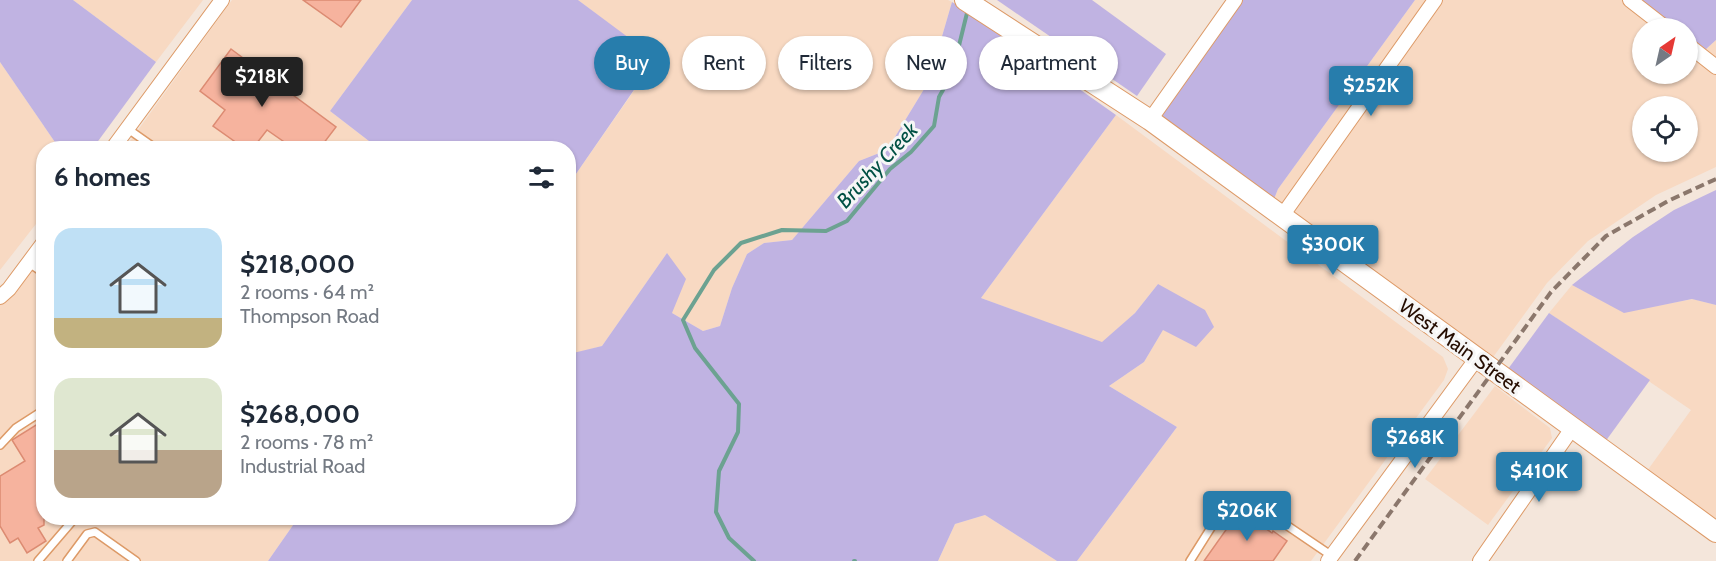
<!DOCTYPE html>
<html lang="en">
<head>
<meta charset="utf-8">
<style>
  body { margin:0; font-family:Cabin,sans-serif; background:#f6f6f7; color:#1f2937; height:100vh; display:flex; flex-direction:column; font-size:22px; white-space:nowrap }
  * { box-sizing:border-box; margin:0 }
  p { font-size:20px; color:#747a83 }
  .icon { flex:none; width:33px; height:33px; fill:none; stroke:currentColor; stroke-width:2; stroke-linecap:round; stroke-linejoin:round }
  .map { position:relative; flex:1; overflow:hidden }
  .details { position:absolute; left:36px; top:141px; width:540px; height:384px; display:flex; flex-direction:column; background:#fff; border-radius:24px; box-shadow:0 2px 4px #0004 }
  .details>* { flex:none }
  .guide { position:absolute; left:594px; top:36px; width:570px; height:54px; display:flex; gap:12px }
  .needle { width:39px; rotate:34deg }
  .controls { position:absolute; left:1632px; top:18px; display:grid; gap:12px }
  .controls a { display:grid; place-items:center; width:66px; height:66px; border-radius:50%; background:#fff; box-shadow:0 2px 4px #0004; font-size:30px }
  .price { position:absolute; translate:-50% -51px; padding:0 14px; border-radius:6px; background:#277dac; color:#fff; font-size:20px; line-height:39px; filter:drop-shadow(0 2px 3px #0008) }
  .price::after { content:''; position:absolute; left:50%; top:36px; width:18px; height:14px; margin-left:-9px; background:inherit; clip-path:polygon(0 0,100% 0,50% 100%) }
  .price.on { background:#222; color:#fff }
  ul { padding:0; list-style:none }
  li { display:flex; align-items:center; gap:18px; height:150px; padding:0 18px }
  li span { display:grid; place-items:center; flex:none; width:168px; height:120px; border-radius:18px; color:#555 }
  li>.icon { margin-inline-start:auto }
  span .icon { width:72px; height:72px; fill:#fffc; stroke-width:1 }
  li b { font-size:26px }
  h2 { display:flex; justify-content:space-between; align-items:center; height:72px; padding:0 18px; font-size:26px }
  .tag { padding:0 21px; border-radius:27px; background:#fff; box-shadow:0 2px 4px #0004; font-size:21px; line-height:54px }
  .tag.on { background:#277dac; color:#fff }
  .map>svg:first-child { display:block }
</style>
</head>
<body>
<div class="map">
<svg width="1716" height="561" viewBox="0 0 1716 561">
  <rect width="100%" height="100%" fill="#f4e6db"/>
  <g fill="#f8d9c2" fill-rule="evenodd">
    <polygon points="73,0 203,0 156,62"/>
    <polygon points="232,0 412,0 330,111 378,148 125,148"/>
    <polygon points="578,0 948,0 952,2 929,81 887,150 859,161 792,240 764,243 747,254 732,288 720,326 703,331 672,313 667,253 602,346 572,354 569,354 569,184 656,59"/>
    <path d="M1415,0H1639L1677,28H1642V74H1688V37L1705,50L1716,40V167L1656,195L1588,241L1547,283L1491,360L1274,199L1278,189ZM1642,106H1688V152H1642Z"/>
    <polygon points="0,62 59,148 44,148 43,215 0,270"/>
    <polygon points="1116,115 1443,357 1448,369 1444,380 1311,561 1077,561 1177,427 1109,386 1144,362 1163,330 1158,284 1135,313 1102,343 981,298"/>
    <polygon points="43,246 44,518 298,518 268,561 0,561 0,296"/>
    <polygon points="1572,285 1624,312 1693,299 1716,305 1716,522 1647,471 1691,410 1549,313"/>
    <polygon points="1495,386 1550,428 1552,438 1488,525 1425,479"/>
    <polygon points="985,515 1057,561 938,561 955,524"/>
  </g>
  <g fill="#c0b3e2">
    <polygon points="0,0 73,0 156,62 93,148 59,148 0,62"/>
    <polygon points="412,0 578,0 656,58 569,184 568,148 378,148 330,111"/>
    <polygon points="997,0 1092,0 1166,54 1137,96"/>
    <polygon points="1235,0 1415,0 1278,189 1274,199 1163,119 1159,105"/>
    <polygon points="1639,0 1716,0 1716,40 1705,50 1688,37 1688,28 1677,28"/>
    <polygon points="952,2 993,28 1116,115 981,298 1102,342 1135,313 1158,284 1205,310 1214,327 1196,347 1163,330 1144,362 1109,386 1177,427 1077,561 1057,561 985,515 955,524 938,561 268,561 298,518 568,518 569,354 602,346 667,253 686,279 672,313 703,331 720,326 732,288 747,254 764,243 792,240 859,161 887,150 929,81"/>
    <polygon points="1716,190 1716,305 1692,299 1624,313 1572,285 1633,237 1674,210"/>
    <polygon points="1549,313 1650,380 1605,442 1508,369"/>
  </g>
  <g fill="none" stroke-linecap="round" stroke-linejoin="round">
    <g stroke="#6ca291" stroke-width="4">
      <polyline points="754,561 729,538 716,512 719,471 738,432 739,404 695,348 683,320 714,270 741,243 782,230 826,231 847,221 890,169 911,152 934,126 939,97 952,74 967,13"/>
      <polyline points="854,561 855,561"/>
    </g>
  </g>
  <g fill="#f6b39e" stroke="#dc8b72" stroke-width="1.5">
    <polygon points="303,0 361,0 341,27"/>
    <polygon points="231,49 336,127 320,148 293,148 267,130 253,148 244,148 213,126 225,110 200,91"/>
    <polygon points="44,420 44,525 38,528 46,541 27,553 18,538 10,543 0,526 0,476 25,461 12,440"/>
    <polygon points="1240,510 1272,533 1273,531 1287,541 1273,561 1204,561"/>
  </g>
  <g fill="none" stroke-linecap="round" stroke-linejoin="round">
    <defs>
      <g id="lane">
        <polyline points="128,129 155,148"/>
        <polyline points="29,263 44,273"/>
        <polyline points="0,445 16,428 44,410"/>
        <polyline points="38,561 75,518"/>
        <polyline points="67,561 87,534 95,532 136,561"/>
        <polyline points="1190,561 1224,507 1240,502 1267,512 1332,556"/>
      </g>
      <g id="street">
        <polyline points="1630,0 1666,28"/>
        <polyline points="1688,45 1716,67"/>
        <polyline points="1150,120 1235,0"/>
        <polyline points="113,148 222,0"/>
        <polyline points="1282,216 1435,0"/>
        <polyline points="0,297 9,289 44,242"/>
        <polyline points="1328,561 1477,358"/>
        <polyline points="1480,561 1573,427"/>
      </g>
      <polyline id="secondary" points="965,0 1150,120 1716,532"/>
    </defs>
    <use href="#lane" stroke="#dd9a67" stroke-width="10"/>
    <use href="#street" stroke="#dd9a67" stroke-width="16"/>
    <use href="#secondary" stroke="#dd9a67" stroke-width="22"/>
    <use href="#lane" stroke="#fff" stroke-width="7"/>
    <use href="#street" stroke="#fff" stroke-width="14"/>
    <use href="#secondary" stroke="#fff" stroke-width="20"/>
    <polyline stroke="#8b776c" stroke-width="4" stroke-dasharray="9 4.5" stroke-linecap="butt" points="1355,561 1551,292 1606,236 1668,201 1716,179"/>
  </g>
  <g text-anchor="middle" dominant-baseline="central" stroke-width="6" stroke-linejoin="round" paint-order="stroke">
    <g font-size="20" fill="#240c00" stroke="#f6f6f6">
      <text transform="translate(1460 346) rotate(36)">West Main Street</text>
    </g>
    <g font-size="21" font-style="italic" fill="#005044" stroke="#f6f6f6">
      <text transform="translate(877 165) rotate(-47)">Brushy Creek</text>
    </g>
  </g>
</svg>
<div class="controls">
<a><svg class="needle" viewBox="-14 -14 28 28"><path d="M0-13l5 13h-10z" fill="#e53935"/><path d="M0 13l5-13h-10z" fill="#747a83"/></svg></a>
<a><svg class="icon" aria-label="locate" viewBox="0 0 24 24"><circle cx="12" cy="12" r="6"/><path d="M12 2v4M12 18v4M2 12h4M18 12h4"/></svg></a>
</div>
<b class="price on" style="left:262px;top:108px">$218K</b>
<b class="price" style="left:1371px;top:117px">$252K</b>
<b class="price" style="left:1333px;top:276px">$300K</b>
<b class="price" style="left:1415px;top:469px">$268K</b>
<b class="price" style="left:1539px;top:503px">$410K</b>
<b class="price" style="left:1247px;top:542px">$206K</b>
<div class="guide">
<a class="tag on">Buy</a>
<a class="tag">Rent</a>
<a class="tag">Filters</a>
<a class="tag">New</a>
<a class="tag">Apartment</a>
</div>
<section class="details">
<h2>6 homes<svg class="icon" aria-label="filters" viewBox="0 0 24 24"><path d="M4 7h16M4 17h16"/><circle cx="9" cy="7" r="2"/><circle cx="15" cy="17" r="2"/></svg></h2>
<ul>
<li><span style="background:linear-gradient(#bfe0f5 75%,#c2b280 0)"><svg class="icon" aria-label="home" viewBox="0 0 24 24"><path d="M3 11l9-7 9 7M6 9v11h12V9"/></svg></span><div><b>$218,000</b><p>2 rooms · 64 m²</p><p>Thompson Road</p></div></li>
<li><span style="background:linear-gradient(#dfe7d0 60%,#b9a48a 0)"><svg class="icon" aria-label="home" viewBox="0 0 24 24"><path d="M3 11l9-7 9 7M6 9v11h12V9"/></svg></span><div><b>$268,000</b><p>2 rooms · 78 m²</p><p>Industrial Road</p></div></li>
</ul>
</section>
</div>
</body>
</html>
